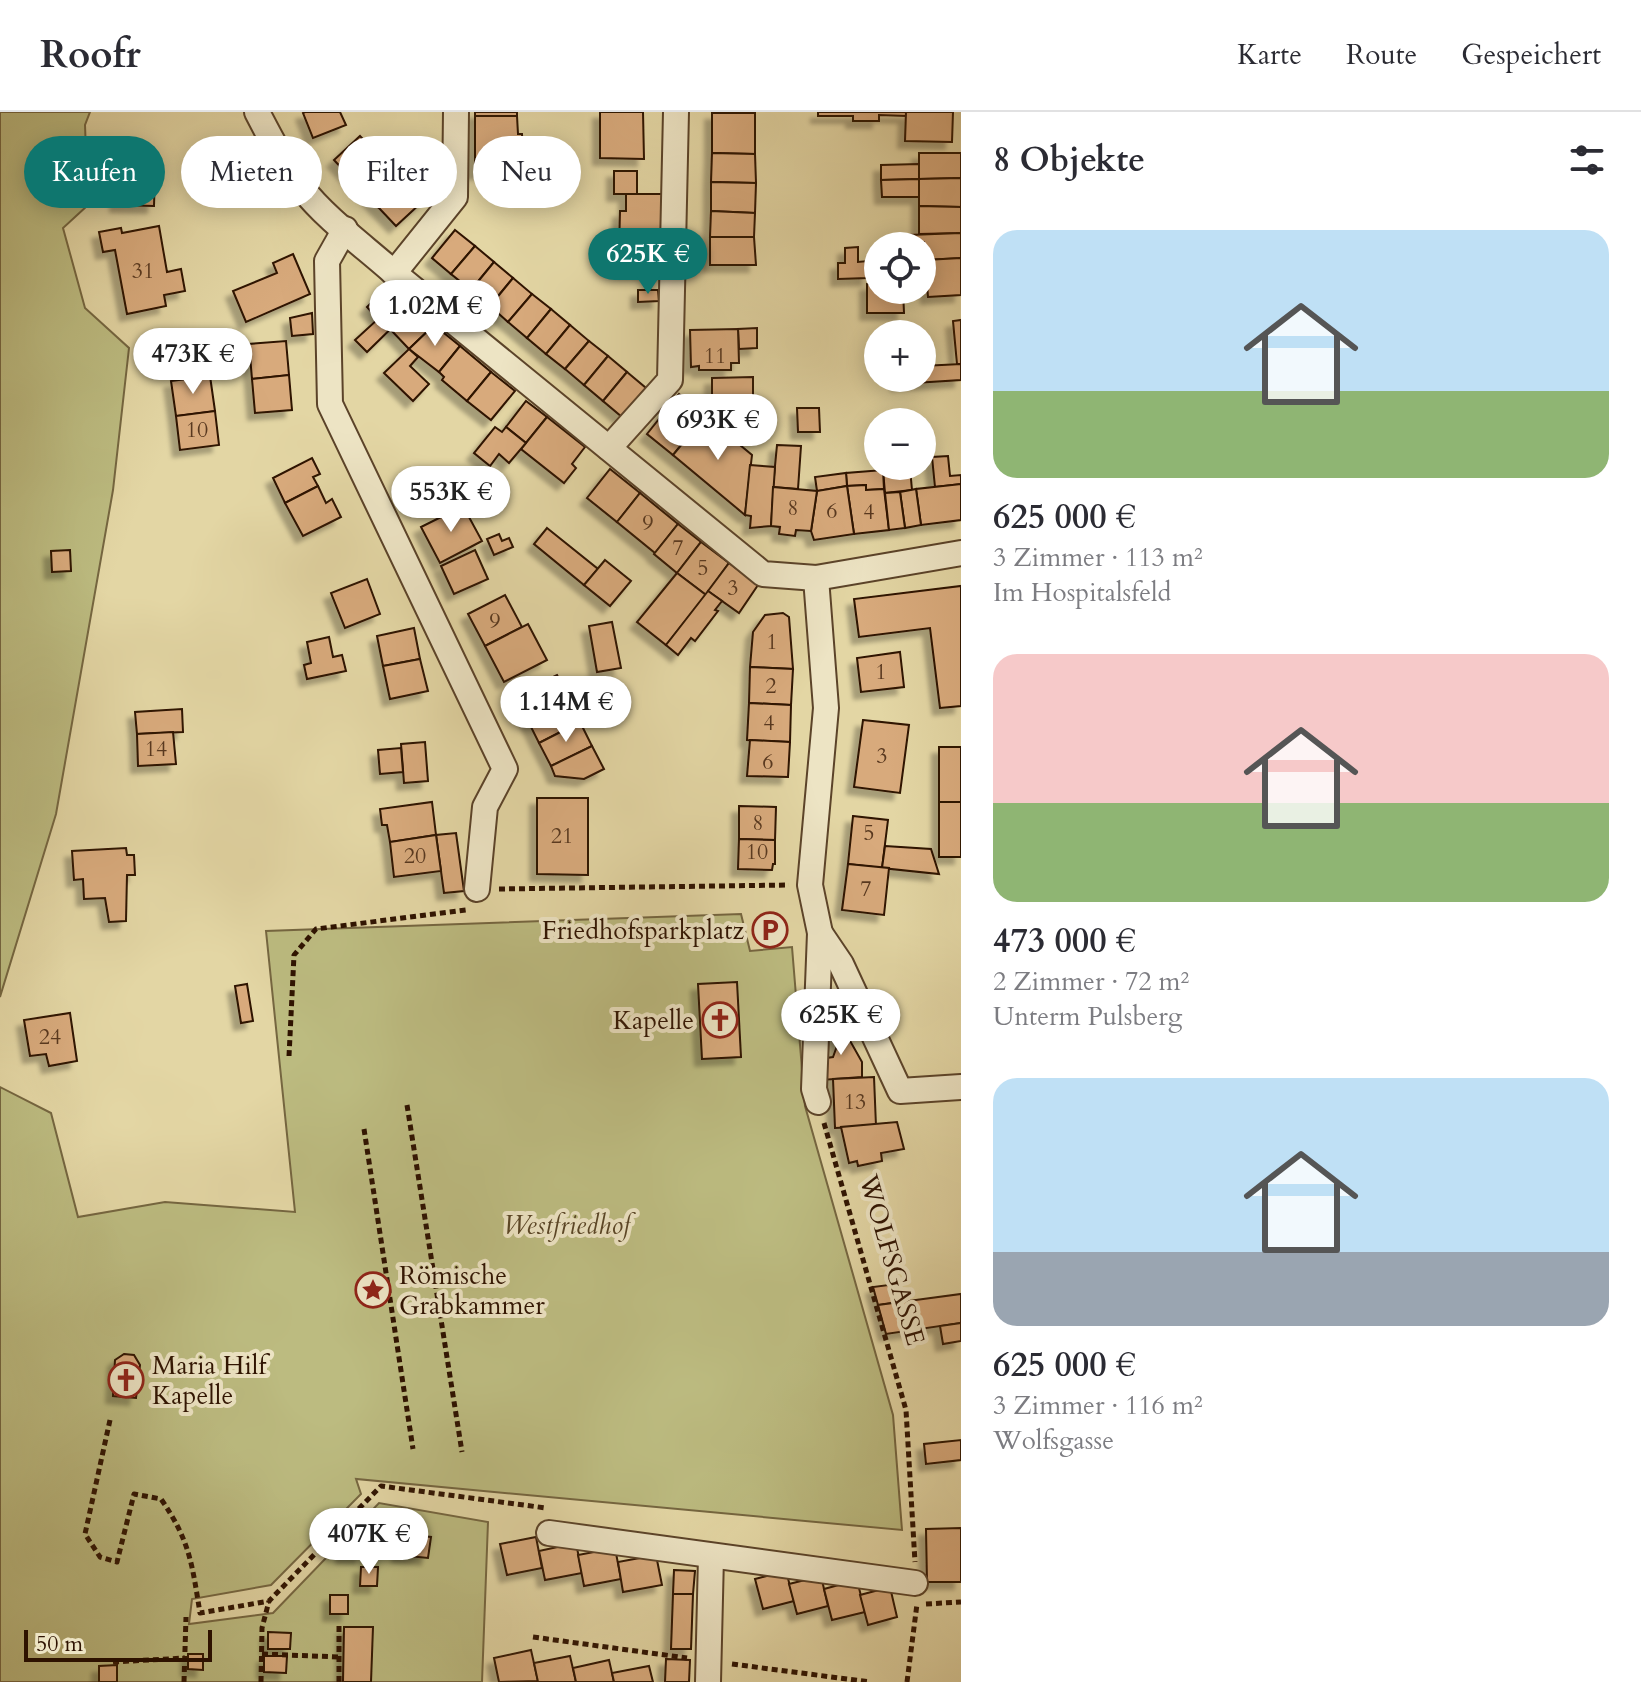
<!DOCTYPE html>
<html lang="de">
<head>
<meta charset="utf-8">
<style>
  body { margin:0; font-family:Cardo,serif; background:#f2f2f3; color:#2b2b33; height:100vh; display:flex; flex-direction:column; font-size:30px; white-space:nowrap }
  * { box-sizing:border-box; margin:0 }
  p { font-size:26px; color:#7c7c81 }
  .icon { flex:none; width:44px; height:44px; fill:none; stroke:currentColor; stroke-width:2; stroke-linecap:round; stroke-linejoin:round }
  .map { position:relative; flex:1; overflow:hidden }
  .side { display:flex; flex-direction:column; background:#fff; width:680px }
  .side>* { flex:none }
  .top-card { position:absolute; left:24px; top:24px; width:760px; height:72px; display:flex; gap:16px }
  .buttons { position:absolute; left:864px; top:120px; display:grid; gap:16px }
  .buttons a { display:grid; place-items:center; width:72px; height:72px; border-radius:50%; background:#fff; box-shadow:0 4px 20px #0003; font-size:40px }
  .scale { position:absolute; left:24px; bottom:20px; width:188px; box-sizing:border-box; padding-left:8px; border:4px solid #2e1200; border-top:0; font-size:22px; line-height:28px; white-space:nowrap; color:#2e1200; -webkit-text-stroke:6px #ede4c4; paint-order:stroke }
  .price { position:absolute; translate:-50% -68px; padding:0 18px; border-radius:28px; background:#fff; color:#222; font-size:26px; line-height:52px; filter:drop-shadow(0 2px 4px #0008) }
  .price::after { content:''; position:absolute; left:50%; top:48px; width:24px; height:18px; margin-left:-12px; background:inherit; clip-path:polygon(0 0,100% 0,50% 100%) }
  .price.on { background:#0f766e; color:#fff }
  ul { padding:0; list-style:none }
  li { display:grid; align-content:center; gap:16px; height:424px; padding:0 32px }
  li span { display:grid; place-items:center; height:248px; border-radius:24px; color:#555 }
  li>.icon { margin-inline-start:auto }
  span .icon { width:144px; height:144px; fill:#fffc; stroke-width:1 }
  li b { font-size:34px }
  h2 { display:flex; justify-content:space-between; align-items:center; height:96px; padding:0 32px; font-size:34px }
  .chip { padding:0 28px; border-radius:36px; background:#fff; box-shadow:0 4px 20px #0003; font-size:28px; line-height:72px }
  .chip.on { background:#0f766e; color:#fff }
  header { display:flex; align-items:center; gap:48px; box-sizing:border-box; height:112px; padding:0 40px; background:#fff; border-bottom:2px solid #e1e1e2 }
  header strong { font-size:38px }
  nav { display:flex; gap:44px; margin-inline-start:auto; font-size:28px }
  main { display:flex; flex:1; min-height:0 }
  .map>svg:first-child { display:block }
</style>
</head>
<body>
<header>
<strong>Roofr</strong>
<nav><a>Karte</a><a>Route</a><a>Gespeichert</a></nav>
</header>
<main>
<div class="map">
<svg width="961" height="1570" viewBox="0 0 961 1570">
  <defs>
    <filter id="shadow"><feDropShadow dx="-7" dy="7" stdDeviation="2" flood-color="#0004"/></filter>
  </defs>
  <rect width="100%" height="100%" fill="#e3d6a4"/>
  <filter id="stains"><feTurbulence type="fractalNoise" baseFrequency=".0025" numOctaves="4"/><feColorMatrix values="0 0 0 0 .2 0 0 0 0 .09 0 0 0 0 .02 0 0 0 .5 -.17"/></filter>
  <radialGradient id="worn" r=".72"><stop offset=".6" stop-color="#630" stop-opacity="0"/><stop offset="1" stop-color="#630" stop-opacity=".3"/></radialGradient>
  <g fill="#bcbb80" stroke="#756640" stroke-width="2">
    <polygon points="0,0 90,0 85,13 88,93 63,116 85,196 129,236 113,378 56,702 0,885"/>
    <polygon points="741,802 750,839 792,835 805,994 893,1303 902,1418 356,1367 361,1382 271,1473 192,1487 189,1512 273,1501 379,1391 488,1410 482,1570 0,1570 0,975 51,1001 78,1105 165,1090 295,1100 266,819"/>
  </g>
  <g fill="#d8aa7c" stroke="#2e1200" stroke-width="2" filter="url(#shadow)">
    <polygon points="305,0 340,0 346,13 313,26 303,1"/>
    <rect x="475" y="0" width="42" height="4"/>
    <polygon points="600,0 643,0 644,47 600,46"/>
    <polygon points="818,0 906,0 906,4 879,3 879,9 853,9 853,4 818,4"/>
    <polygon points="906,0 953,0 952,30 905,29"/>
    <polygon points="712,1 755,1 755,42 712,41"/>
    <polygon points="475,4 517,4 518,22 522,22 523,41 517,41 517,60 475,60"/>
    <polygon points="360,24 374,39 348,63 334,48"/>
    <polygon points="394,37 403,47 392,58 382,47"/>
    <polygon points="374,39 392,58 366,82 348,63"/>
    <polygon points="712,41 755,42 756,71 711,70"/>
    <polygon points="919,41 961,41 961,66 919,67"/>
    <polygon points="919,52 919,67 881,68 881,53"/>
    <polygon points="118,57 155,58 154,94 117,93"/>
    <polygon points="417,57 436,77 422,90 404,71"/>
    <polygon points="392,58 404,71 378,95 366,82"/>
    <rect x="614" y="59" width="23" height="23"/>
    <polygon points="961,66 961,95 919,94 919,67"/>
    <polygon points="919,67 919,85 882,85 881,68"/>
    <polygon points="711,70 756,71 755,101 711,99"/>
    <polygon points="404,71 422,90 396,114 378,95"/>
    <polygon points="626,82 664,82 662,159 624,158 625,139 619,138 620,99 626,99"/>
    <polygon points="919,94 961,95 961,121 919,122"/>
    <polygon points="711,99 755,101 754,125 710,125"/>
    <polygon points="159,114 167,160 181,157 185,179 164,183 166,194 127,202 115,138 103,140 99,120 121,116 122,121"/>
    <polygon points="455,118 475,134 451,162 432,146"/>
    <polygon points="961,121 961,146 925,148 924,130 910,131 909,123"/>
    <polygon points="710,125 754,125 756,153 710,153"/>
    <polygon points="475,134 494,150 471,178 451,162"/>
    <polygon points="858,135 858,150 868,149 868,166 838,167 838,151 845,151 845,136"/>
    <polygon points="293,142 310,182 246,210 233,179 277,161 273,151"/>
    <polygon points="961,146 961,183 928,185 925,148"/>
    <polygon points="494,150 513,166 490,194 471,178"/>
    <polygon points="513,166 532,182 508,210 490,194"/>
    <polygon points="392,171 414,194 367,240 355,228 378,207 367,195"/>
    <polygon points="867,172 878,172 878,178 903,178 904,201 867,201"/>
    <polygon points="638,178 658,178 659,189 638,190"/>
    <polygon points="532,182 551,197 527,226 508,210"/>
    <polygon points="414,194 434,213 409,237 390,217"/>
    <polygon points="551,197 570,213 546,242 527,226"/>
    <polygon points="312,201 313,222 292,224 290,206"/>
    <polygon points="961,208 961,252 957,252 953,209"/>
    <polygon points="434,213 460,234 439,260 409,237"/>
    <polygon points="570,213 589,229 565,257 546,242"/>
    <polygon points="757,216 757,236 739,237 738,217"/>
    <polygon points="738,217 739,251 731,251 731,258 699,258 699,254 691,255 690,218"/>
    <polygon points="286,229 289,263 252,267 249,232"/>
    <polygon points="589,229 608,244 584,273 565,257"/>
    <polygon points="460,234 491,260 467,289 442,268 444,265 439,260"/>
    <polygon points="409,237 418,245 410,254 429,272 413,289 384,261"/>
    <polygon points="608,244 627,260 603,289 584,273"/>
    <polygon points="961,252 961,268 898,272 897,266 922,266 922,254"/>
    <polygon points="491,260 515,279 491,308 467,289"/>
    <polygon points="627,260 646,276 622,305 603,289"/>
    <polygon points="289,263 292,298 255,301 252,267"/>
    <polygon points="210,264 215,299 176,304 171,269"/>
    <polygon points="753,265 753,288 712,289 712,266"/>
    <polygon points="679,282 705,304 673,343 647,322"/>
    <polygon points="526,289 547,305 526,331 506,315"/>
    <polygon points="797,296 819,296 820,320 798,320"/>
    <polygon points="215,299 219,333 180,338 176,304"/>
    <polygon points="705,304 752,343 745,403 673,343"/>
    <polygon points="547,305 585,335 572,352 576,356 564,371 521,337"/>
    <polygon points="495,315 502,320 506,315 526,331 509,351 499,342 490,354 474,341"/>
    <polygon points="777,333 801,334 798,377 773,375"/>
    <polygon points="948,344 950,364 961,363 961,372 935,375 932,345"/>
    <polygon points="312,346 320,362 313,365 318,374 285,391 273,366"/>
    <polygon points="750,353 775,355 771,414 750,416 751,404 745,403"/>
    <polygon points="910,356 912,378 885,381 883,358"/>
    <polygon points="610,357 640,381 617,410 587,386"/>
    <polygon points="883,358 884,377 866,378 866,373 847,374 846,361"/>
    <polygon points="846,361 847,374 817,379 815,365"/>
    <polygon points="961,372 961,408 921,413 916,377"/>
    <polygon points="866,373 866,378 884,377 889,418 854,422 847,374"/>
    <polygon points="318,374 326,391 332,387 341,405 303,424 285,391"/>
    <polygon points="847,374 854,422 814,428 811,419 817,379"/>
    <polygon points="773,375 817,379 811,419 796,418 795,424 779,422 780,415 771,414"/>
    <polygon points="916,377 921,413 905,416 900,380"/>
    <polygon points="900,380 905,416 889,418 885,381"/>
    <polygon points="640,381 678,412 655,441 617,410"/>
    <polygon points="463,394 482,429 440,451 421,415"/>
    <polygon points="678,412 701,430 677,461 654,442"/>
    <polygon points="547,416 598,457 584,473 534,432"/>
    <polygon points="499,422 502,429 509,426 513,435 494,443 487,427"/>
    <polygon points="701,430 729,451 706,483 677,461"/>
    <polygon points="70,438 71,459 52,460 51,439"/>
    <polygon points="475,438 488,467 454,482 441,454"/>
    <polygon points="605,448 631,469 610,494 584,473"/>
    <polygon points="729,451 758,473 739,501 708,479"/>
    <polygon points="677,461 706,483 666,533 637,510"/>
    <polygon points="367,467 380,502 345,516 331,481"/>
    <polygon points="961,474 961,594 940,596 930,516 859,525 854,487"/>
    <polygon points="708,479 722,489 715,498 718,499 695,529 691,526 678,543 666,533"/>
    <polygon points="505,483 522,515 485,534 468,502"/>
    <polygon points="783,501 789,505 793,557 750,555 753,520 765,503"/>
    <polygon points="612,510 621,556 597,560 589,514"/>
    <polygon points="528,512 547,548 504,570 485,534"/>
    <polygon points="414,516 420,547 383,554 377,524"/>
    <polygon points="329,525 333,545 342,543 346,559 307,567 304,553 311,551 307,530"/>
    <polygon points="900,540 904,575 861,580 857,546"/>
    <polygon points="420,547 428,579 390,587 383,554"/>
    <polygon points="750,555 793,557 791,593 749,591"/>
    <polygon points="557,563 568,586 527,607 515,583"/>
    <polygon points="568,586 580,610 539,631 527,607"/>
    <polygon points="749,591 791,593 790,630 747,628"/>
    <polygon points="182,597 183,620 137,622 135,600"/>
    <polygon points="863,608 909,613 900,681 854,675"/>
    <polygon points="580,610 592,634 551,654 539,631"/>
    <polygon points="173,620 176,652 138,654 137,622"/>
    <polygon points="750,628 790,630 788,665 747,664"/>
    <polygon points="425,630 428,669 404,671 401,632"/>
    <polygon points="592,634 604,657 584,667 555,664 551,654"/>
    <rect x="939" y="635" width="22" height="55"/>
    <polygon points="401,636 403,660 380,662 378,638"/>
    <polygon points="537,686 588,686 588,763 537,762"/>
    <polygon points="432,690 436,723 390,730 387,713 382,713 380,697"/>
    <rect x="939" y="690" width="22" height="55"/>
    <polygon points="739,694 776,695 775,728 739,727"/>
    <polygon points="853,704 888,708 882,756 848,752"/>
    <polygon points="456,721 464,779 444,781 436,723"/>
    <polygon points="436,723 441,759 394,765 390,730"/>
    <polygon points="739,727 775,728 775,752 773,752 772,758 738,757"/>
    <polygon points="885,734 931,737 939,762 882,756"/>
    <polygon points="126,736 127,743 134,743 135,763 127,763 126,809 109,810 105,786 84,787 83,767 74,768 72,739"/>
    <polygon points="848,752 889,756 884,803 842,798"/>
    <polygon points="737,870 741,945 702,947 698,872"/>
    <polygon points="247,872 253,909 241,911 235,874"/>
    <polygon points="70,901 77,949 49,954 46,942 30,944 24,908"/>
    <polygon points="834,912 846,912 854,922 849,927 862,950 862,965 821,968 819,947 833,945 837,934 828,923"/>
    <polygon points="874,965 876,1014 835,1016 833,967"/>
    <polygon points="897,1010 904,1037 881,1041 882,1049 858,1054 857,1049 849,1051 841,1015"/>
    <polygon points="896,1172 898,1190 878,1193 873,1175"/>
    <polygon points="961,1182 961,1211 886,1222 878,1193"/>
    <polygon points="961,1211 961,1229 943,1232 940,1214"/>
    <polygon points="124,1242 134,1243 140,1253 136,1286 113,1284 115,1248"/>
    <polygon points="961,1328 961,1348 926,1352 924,1332"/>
    <polygon points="961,1416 961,1470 927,1470 926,1417"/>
    <polygon points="401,1422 431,1425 428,1446 399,1443"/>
    <polygon points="536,1425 542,1456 507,1463 500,1432"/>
    <polygon points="350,1428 363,1429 362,1445 343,1444 344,1435 349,1436"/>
    <polygon points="576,1431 582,1461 545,1468 539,1439"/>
    <polygon points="615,1436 621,1467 584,1474 578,1443"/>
    <polygon points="656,1443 662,1473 623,1480 618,1450"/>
    <polygon points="361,1455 378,1455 377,1474 360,1474"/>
    <polygon points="674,1458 695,1459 693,1482 673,1482"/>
    <polygon points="786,1459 794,1489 763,1497 755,1467"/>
    <polygon points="821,1464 828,1494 797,1502 789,1472"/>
    <polygon points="857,1468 865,1500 832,1508 824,1477"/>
    <polygon points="890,1475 897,1505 868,1513 860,1483"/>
    <polygon points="673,1482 693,1482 691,1537 671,1537"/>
    <rect x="330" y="1483" width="18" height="19"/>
    <polygon points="344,1515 373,1515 371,1570 343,1570"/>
    <polygon points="268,1520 291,1521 290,1537 268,1537"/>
    <polygon points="531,1538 538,1569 499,1570 494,1546"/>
    <polygon points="188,1542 203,1542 203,1558 188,1557"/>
    <polygon points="264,1544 287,1544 286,1561 264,1560"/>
    <polygon points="570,1544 576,1570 538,1570 534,1551"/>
    <polygon points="666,1547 690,1548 689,1570 665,1570"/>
    <polygon points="609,1548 614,1570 576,1570 573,1556"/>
    <polygon points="117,1553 117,1570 99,1570 99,1554"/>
    <polygon points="649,1554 653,1570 614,1570 612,1561"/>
  </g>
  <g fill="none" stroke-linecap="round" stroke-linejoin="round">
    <defs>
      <g id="minor">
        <path d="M257,0C271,27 284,52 302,76C326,107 365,135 394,161L763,462L816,466L961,441"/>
        <polyline points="345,117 327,149 330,292 505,657 485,695 477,777"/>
        <polyline points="394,161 455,85 456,0"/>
        <polyline points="609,336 670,268 676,0"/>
        <polyline points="816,466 826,596 810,773 820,821 814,977 818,990"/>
        <polyline points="820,821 841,852 900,979 961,975"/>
        <polyline points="549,1421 915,1471"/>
        <polyline points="708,1570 711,1444"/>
      </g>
    </defs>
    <use href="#minor" stroke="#5b4329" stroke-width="28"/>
    <g stroke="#2e1200" stroke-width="5" stroke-dasharray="6 4" stroke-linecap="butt">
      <polyline points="499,777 789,773"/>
      <polyline points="289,944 294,843 316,817 466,798"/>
      <polyline points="407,993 462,1340"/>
      <polyline points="824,1011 906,1298 915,1450"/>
      <polyline points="364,1017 413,1337"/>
      <path d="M110,1308L85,1422L100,1445L117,1450L134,1382L161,1387C190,1429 192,1452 200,1501L269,1489L381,1374L546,1396"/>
      <polyline points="926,1492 961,1490"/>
      <polyline points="533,1525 687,1546"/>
      <polyline points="262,1542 339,1545"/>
      <polyline points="113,1550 185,1546"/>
      <polyline points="732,1552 870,1570"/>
      <polyline points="184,1570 186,1505"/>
      <polyline points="261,1570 262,1516 269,1489"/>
      <polyline points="339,1570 339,1511"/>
      <polyline points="907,1570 917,1492"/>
    </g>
    <use href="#minor" stroke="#ede4c4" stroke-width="24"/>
  </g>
  <defs>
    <symbol id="parking-ring" viewBox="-11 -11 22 22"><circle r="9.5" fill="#ede4c4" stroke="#8f2418" stroke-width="1.5"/><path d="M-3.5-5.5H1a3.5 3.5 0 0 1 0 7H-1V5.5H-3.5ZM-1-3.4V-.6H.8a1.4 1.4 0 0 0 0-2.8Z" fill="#8f2418"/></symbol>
    <symbol id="church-ring" viewBox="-11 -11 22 22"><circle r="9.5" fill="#ede4c4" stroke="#8f2418" stroke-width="1.5"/><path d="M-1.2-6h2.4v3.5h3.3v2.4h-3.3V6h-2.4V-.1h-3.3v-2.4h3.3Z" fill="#8f2418"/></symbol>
    <symbol id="sight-ring" viewBox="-11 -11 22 22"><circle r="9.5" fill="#ede4c4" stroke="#8f2418" stroke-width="1.5"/><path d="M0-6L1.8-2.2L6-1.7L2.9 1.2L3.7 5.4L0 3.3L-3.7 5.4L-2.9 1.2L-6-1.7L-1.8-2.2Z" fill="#8f2418"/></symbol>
  </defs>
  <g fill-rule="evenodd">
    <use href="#parking-ring" x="750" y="798" width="40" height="40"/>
    <use href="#church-ring" x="700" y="888" width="40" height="40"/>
    <use href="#sight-ring" x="353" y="1158" width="40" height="40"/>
    <use href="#church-ring" x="106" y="1248" width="40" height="40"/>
  </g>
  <g text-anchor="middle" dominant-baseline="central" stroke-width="8" stroke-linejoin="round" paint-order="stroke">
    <g font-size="22" fill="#58381f">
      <text x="143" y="159">31</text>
      <text x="715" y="244">11</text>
      <text x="197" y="318">10</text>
      <text x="793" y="396">8</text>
      <text x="832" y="399">6</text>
      <text x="869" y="400">4</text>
      <text x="648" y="411">9</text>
      <text x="678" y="436">7</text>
      <text x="703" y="456">5</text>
      <text x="733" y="476">3</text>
      <text x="495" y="509">9</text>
      <text x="772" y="530">1</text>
      <text x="881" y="560">1</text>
      <text x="771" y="574">2</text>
      <text x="769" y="611">4</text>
      <text x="156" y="637">14</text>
      <text x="882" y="644">3</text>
      <text x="768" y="650">6</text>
      <text x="758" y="711">8</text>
      <text x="869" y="721">5</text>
      <text x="562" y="724">21</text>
      <text x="757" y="740">10</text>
      <text x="415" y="744">20</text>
      <text x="866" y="777">7</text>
      <text x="50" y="925">24</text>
      <text x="855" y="990">13</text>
    </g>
    <g font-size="26" fill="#2e1200" stroke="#ede4c4" text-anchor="end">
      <text x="744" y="818">Friedhofsparkplatz</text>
      <text x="694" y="908">Kapelle</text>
      <text x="399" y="1163" text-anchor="start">Römische<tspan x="399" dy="30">Grabkammer</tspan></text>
      <text x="152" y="1253" text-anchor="start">Maria Hilf<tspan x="152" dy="30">Kapelle</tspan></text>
    </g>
    <g font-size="26" font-style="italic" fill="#594526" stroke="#ede4c4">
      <text x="567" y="1113">Westfriedhof</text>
    </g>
    <g font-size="26" fill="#2e1200" stroke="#ede4c4">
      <text transform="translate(892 1148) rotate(74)">WOLFSGASSE</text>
    </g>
  </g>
  <rect width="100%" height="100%" filter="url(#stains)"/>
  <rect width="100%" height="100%" fill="url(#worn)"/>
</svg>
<div class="buttons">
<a><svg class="icon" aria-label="locate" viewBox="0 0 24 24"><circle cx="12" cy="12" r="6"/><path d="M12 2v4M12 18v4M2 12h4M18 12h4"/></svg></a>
<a>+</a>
<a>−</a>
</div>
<div class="scale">50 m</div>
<b class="price on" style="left:648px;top:184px">625K €</b>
<b class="price" style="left:435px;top:236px">1.02M €</b>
<b class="price" style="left:193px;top:284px">473K €</b>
<b class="price" style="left:718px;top:350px">693K €</b>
<b class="price" style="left:451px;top:422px">553K €</b>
<b class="price" style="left:566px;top:632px">1.14M €</b>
<b class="price" style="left:841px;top:945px">625K €</b>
<b class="price" style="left:369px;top:1464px">407K €</b>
<div class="top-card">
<a class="chip on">Kaufen</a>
<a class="chip">Mieten</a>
<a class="chip">Filter</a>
<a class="chip">Neu</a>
</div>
</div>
<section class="side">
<h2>8 Objekte<svg class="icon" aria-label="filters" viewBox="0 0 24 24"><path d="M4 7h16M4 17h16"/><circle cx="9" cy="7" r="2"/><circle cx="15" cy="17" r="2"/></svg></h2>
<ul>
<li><span style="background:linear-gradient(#bfe0f5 65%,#8fb573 0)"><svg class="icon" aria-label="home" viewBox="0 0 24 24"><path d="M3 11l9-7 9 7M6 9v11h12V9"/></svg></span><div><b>625 000 €</b><p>3 Zimmer · 113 m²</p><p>Im Hospitalsfeld</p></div></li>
<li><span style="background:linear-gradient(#f6c9c9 60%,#8fb573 0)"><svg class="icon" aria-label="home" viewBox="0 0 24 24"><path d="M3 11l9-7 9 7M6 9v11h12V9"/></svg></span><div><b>473 000 €</b><p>2 Zimmer · 72 m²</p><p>Unterm Pulsberg</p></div></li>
<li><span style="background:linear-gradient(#bfe0f5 70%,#9aa5b1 0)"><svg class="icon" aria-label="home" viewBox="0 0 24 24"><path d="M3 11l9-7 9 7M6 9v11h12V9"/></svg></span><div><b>625 000 €</b><p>3 Zimmer · 116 m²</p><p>Wolfsgasse</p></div></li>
</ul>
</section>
</main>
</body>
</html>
